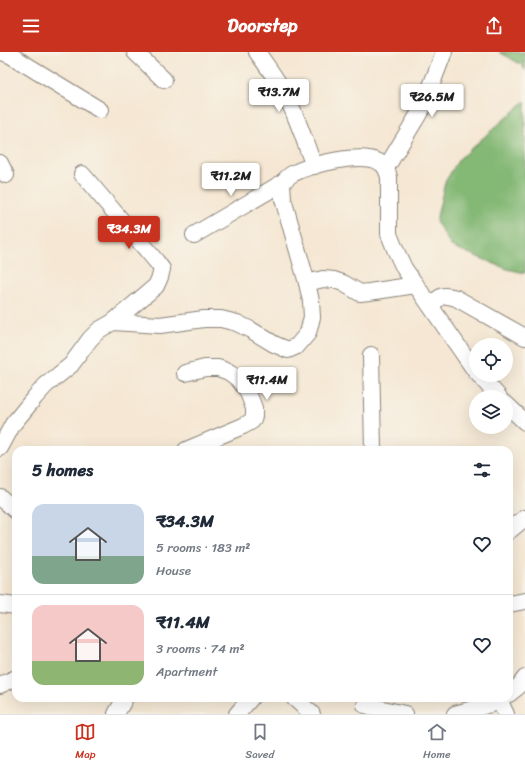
<!DOCTYPE html>
<html lang="en">
<head>
<meta charset="utf-8">
<style>
  body { margin:0; font-family:Sriracha,sans-serif; background:#f2f2f3; color:#1f2937; height:100vh; display:flex; flex-direction:column; font-size:15px; white-space:nowrap }
  * { box-sizing:border-box; margin:0 }
  p { font-size:13px; color:#747a83 }
  .icon { flex:none; width:22px; height:22px; fill:none; stroke:currentColor; stroke-width:2; stroke-linecap:round; stroke-linejoin:round }
  .map { position:relative; flex:1; overflow:hidden }
  .panel { position:absolute; left:12px; top:394px; width:501px; height:256px; display:flex; flex-direction:column; background:#fff; border-radius:12px; box-shadow:0 4px 16px #0002 }
  .panel>* { flex:none }
  .fabs { position:absolute; left:469px; top:286px; display:grid; gap:8px }
  .fabs a { display:grid; place-items:center; width:44px; height:44px; border-radius:50%; background:#fff; box-shadow:0 4px 16px #0002; font-size:20px }
  .price { position:absolute; translate:-50% -34px; padding:0 9px; border-radius:4px; background:#fff; color:#222; font-size:13px; line-height:26px; filter:drop-shadow(0 1px 2px #0008) }
  .price::after { content:''; position:absolute; left:50%; top:24px; width:12px; height:9px; margin-left:-6px; background:inherit; clip-path:polygon(0 0,100% 0,50% 100%) }
  .price.selected { background:#c8321e; color:#fff }
  ul { padding:0; list-style:none }
  li { display:flex; align-items:center; gap:12px; height:100px; padding:0 20px }
  li+li { border-top:1px solid #e0e1e3 }
  li span { display:grid; place-items:center; flex:none; width:112px; height:80px; border-radius:12px; color:#555 }
  li>.icon { margin-inline-start:auto }
  span .icon { width:48px; height:48px; fill:#fffc; stroke-width:1 }
  li b { font-size:17px }
  h2 { display:flex; justify-content:space-between; align-items:center; height:48px; padding:0 20px; font-size:17px }
  header { display:flex; justify-content:space-between; align-items:center; height:52px; padding:0 20px; background:#c8321e; color:#fff; font-size:18px; font-weight:700 }
  .tabs { display:flex; justify-content:space-around; align-items:center; height:56px; border-top:1px solid #e0e1e3; background:#fff; font-size:11px; color:#747a83 }
  .tabs a { display:grid; justify-items:center; gap:2px }
  .tabs .selected { color:#c8321e }
  .map>svg:first-child { display:block }
</style>
</head>
<body>
<header><svg class="icon" aria-label="menu" viewBox="0 0 24 24"><path d="M4 6h16M4 12h16M4 18h16"/></svg>Doorstep<svg class="icon" aria-label="share" viewBox="0 0 24 24"><path d="M12 15V3M7 8l5-5 5 5M5 13v7h14v-7"/></svg></header>
<div class="map">
<svg width="525" height="662" viewBox="0 0 525 662">
  <rect width="100%" height="100%" fill="#f7f3e8"/>
  <filter id="ink" filterUnits="userSpaceOnUse"><feTurbulence type="fractalNoise" baseFrequency=".025" numOctaves="2"/><feDisplacementMap in="SourceGraphic" scale="8" xChannelSelector="R" yChannelSelector="G"/><feConvolveMatrix kernelMatrix="1 2 1 2 8 2 1 2 1" color-interpolation-filters="sRGB"/></filter>
  <filter id="wash" filterUnits="userSpaceOnUse"><feTurbulence type="fractalNoise" baseFrequency=".012" numOctaves="4" result="noise"/><feDisplacementMap in="SourceGraphic" scale="16" xChannelSelector="R" yChannelSelector="G"/><feGaussianBlur stdDeviation="0.9" result="paint"/><feColorMatrix in="noise" values="0 0 0 0 0 0 0 0 0 0 0 0 0 0 0 0 0 1.4 0 .05"/><feComposite in="paint" operator="in"/></filter>
  <g filter="url(#wash)">
    <rect width="100%" height="100%" fill="#f5e7d3"/>
    <g fill="#83b874" stroke="#506a48">
      <polygon points="499,0 525,0 525,18 522,13"/>
      <polygon points="525,49 525,221 507,217 451,194 436,169 445,130 459,107"/>
    </g>
  </g>
  <g filter="url(#ink)">
    <g fill="none" stroke-linecap="round" stroke-linejoin="round">
      <defs>
        <g id="minor">
          <polyline points="2,0 10,3 100,58"/>
          <polyline points="135,0 164,28"/>
          <path d="M257,0C267,14 278,29 286,44C298,66 305,91 314,114"/>
          <polyline points="0,111 6,123"/>
          <polyline points="386,116 423,55 444,0"/>
          <polyline points="82,122 156,209 162,217 160,225 156,234 113,270"/>
          <polyline points="194,183 282,131"/>
          <polyline points="307,231 323,227 334,228 343,231 360,241 369,240 416,233"/>
          <path d="M431,254C441,243 442,242 456,246L525,285"/>
          <polyline points="371,303 373,398"/>
          <polyline points="185,321 205,316 218,316 229,320 237,326 247,338 254,356 254,364 252,369 243,374 186,398"/>
          <polyline points="479,323 499,345"/>
          <polyline points="506,352 525,370"/>
          <path d="M0,396L13,372L35,345L46,333L71,313L90,287L99,278L113,270L160,273L204,267H221L237,271L251,278L274,292L288,298L297,294L308,281L312,265L311,249L307,231L283,147L282,131C286,127 289,123 294,121C313,112 361,100 379,110C386,113 387,119 389,125V182L395,197L404,216L476,320"/>
          <polyline points="0,445 16,459"/>
          <polyline points="509,479 525,466"/>
          <polyline points="0,552 16,554"/>
          <polyline points="509,552 525,549"/>
          <polyline points="0,633 16,626"/>
          <polyline points="509,642 519,634 525,626"/>
          <polyline points="294,646 312,662"/>
          <polyline points="499,648 506,662"/>
          <polyline points="365,653 405,662"/>
          <polyline points="116,662 125,646"/>
          <polyline points="237,662 251,646"/>
          <polyline points="455,662 494,651 503,646"/>
        </g>
      </defs>
      <use href="#minor" stroke="#888278" stroke-width="18"/>
      <use href="#minor" stroke="#fff" stroke-width="16"/>
    </g>
  </g>
</svg>
<div class="fabs">
<a><svg class="icon" aria-label="locate" viewBox="0 0 24 24"><circle cx="12" cy="12" r="6"/><path d="M12 2v4M12 18v4M2 12h4M18 12h4"/></svg></a>
<a><svg class="icon" aria-label="layers" viewBox="0 0 24 24"><path d="M12 4l9 5-9 5-9-5zM3 14l9 5 9-5"/></svg></a>
</div>
<b class="price" style="left:279px;top:61px">₹13.7M</b>
<b class="price" style="left:432px;top:66px">₹26.5M</b>
<b class="price" style="left:231px;top:145px">₹11.2M</b>
<b class="price selected" style="left:129px;top:198px">₹34.3M</b>
<b class="price" style="left:267px;top:349px">₹11.4M</b>
<section class="panel">
<h2>5 homes<svg class="icon" aria-label="filters" viewBox="0 0 24 24"><path d="M4 7h16M4 17h16"/><circle cx="9" cy="7" r="2"/><circle cx="15" cy="17" r="2"/></svg></h2>
<ul>
<li><span style="background:linear-gradient(#c9d6e8 65%,#7fa58c 0)"><svg class="icon" aria-label="home" viewBox="0 0 24 24"><path d="M3 11l9-7 9 7M6 9v11h12V9"/></svg></span><div><b>₹34.3M</b><p>5 rooms · 183 m²</p><p>House</p></div><svg class="icon" aria-label="heart" viewBox="0 0 24 24"><path d="M12 20l-8-8c-3-5 5-10 8-4 3-6 11-1 8 4z"/></svg></li>
<li><span style="background:linear-gradient(#f6c9c9 70%,#8fb573 0)"><svg class="icon" aria-label="home" viewBox="0 0 24 24"><path d="M3 11l9-7 9 7M6 9v11h12V9"/></svg></span><div><b>₹11.4M</b><p>3 rooms · 74 m²</p><p>Apartment</p></div><svg class="icon" aria-label="heart" viewBox="0 0 24 24"><path d="M12 20l-8-8c-3-5 5-10 8-4 3-6 11-1 8 4z"/></svg></li>
</ul>
</section>
</div>
<nav class="tabs">
<a class="selected"><svg class="icon" aria-label="map" viewBox="0 0 24 24"><path d="M3 6l6-2 6 2 6-2v14l-6 2-6-2-6 2zM9 4v14M15 6v14"/></svg>Map</a>
<a><svg class="icon" aria-label="saved" viewBox="0 0 24 24"><path d="M7 4h10v16l-5-4-5 4z"/></svg>Saved</a>
<a><svg class="icon" aria-label="home" viewBox="0 0 24 24"><path d="M3 11l9-7 9 7M6 9v11h12V9"/></svg>Home</a>
</nav>
</body>
</html>
